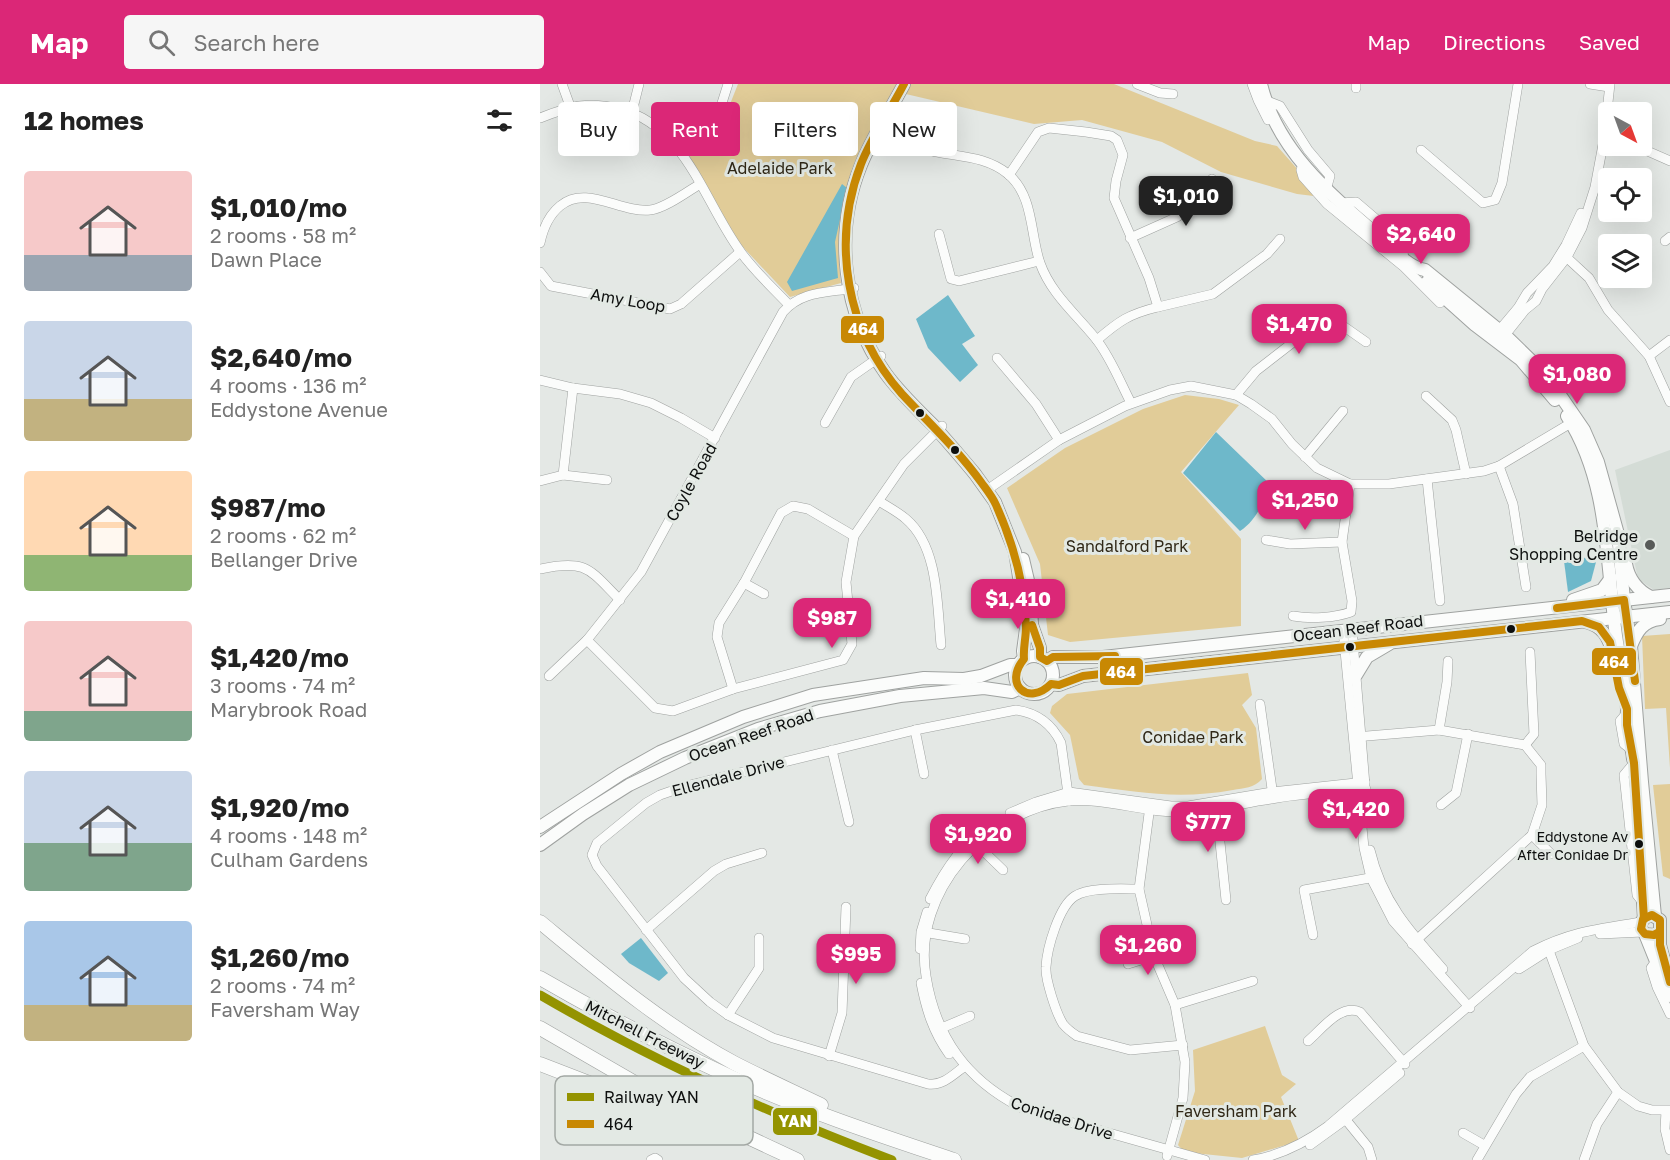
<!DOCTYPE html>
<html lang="en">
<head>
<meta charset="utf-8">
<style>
  body { margin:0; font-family:"Golos Text",sans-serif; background:#f6f6f6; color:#222; height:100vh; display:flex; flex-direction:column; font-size:22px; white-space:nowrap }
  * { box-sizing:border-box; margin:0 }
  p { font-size:20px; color:#767676 }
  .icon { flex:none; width:33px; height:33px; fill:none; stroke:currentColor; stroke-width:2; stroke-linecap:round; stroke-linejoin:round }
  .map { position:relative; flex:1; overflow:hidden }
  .sheet { display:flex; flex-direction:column; background:#fff; width:540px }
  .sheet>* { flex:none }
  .banner { position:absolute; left:18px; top:18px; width:570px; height:54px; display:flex; gap:12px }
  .needle { width:39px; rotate:139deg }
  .controls { position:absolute; left:1058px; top:18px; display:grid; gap:12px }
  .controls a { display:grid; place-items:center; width:54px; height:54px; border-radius:6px; background:#fff; box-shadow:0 6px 24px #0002; font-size:30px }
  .price { position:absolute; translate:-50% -51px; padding:0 14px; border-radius:12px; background:#db2777; color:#fff; font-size:20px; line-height:39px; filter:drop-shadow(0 2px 3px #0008) }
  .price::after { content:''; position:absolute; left:50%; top:36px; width:18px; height:14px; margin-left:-9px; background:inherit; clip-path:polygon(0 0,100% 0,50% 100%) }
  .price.current { background:#222; color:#fff }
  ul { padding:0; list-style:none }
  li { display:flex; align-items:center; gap:18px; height:150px; padding:0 24px }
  li span { display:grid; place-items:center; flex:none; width:168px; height:120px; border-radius:6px; color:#555 }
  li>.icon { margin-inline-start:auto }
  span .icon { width:72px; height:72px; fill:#fffc; stroke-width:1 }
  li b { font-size:26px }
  h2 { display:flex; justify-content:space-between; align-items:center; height:72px; padding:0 24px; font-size:26px }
  .pill { padding:0 21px; border-radius:6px; background:#fff; box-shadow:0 6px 24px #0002; font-size:21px; line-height:54px }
  .pill.current { background:#db2777; color:#fff }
  header { display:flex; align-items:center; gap:36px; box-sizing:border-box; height:84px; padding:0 30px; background:#db2777; color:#fff }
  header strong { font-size:28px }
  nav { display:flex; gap:33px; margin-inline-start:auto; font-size:21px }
  .search { width:420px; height:54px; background:#f6f6f6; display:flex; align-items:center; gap:15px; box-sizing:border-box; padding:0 21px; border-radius:6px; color:#767676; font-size:22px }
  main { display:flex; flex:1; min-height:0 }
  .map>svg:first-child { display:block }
</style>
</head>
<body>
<header>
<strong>Map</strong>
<div class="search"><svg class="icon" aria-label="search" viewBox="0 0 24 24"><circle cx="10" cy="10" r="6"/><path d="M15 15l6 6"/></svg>Search here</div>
<nav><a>Map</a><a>Directions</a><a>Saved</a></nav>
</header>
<main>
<section class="sheet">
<h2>12 homes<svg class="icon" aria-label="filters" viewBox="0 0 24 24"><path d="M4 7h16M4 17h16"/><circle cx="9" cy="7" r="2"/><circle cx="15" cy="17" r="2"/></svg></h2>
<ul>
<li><span style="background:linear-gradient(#f6c9c9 70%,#9aa5b1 0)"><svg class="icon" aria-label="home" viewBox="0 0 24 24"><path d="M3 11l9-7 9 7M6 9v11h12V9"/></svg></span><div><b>$1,010/mo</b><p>2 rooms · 58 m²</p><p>Dawn Place</p></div></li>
<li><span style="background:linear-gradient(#c9d6e8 65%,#c2b280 0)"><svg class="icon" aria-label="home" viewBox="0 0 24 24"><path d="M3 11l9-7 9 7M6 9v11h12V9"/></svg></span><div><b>$2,640/mo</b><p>4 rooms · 136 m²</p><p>Eddystone Avenue</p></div></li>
<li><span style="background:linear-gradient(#ffd9b3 70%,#8fb573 0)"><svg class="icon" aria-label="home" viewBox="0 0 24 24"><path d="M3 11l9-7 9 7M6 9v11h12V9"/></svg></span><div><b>$987/mo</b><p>2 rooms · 62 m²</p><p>Bellanger Drive</p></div></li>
<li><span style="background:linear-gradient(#f6c9c9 75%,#7fa58c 0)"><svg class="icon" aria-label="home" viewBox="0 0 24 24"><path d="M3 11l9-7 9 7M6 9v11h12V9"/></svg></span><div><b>$1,420/mo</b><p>3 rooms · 74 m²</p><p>Marybrook Road</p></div></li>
<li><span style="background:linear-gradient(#c9d6e8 60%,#7fa58c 0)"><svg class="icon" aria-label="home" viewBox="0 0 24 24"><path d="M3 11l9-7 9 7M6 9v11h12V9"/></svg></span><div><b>$1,920/mo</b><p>4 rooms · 148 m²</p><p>Culham Gardens</p></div></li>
<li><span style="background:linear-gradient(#a9c7e8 70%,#c2b280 0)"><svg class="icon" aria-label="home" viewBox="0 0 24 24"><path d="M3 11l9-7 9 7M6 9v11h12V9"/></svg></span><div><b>$1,260/mo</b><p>2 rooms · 74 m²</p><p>Faversham Way</p></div></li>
</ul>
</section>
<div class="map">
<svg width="1130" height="1076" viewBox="0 0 1130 1076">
  <rect width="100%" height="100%" fill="#e4e8e5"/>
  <polygon fill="#d4dcd6" points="1130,366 1130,504 1114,506 1098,495 1075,386"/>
  <g fill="#e1cc98">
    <path d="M198,0H574L715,57L737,62L782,113L757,110L681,88L622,58L542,36L494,40L353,7C339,32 322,58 312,85C300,121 296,161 301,199L250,213L200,160L149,73L177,53Z"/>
    <polygon points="645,311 679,315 699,321 641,388 701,455 701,542 530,558 508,551 500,480 467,404 525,364 603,325"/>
    <polygon points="1130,550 1130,684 1126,624 1105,625 1102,552"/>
    <path d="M708,589L712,611L702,621L716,644L722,695C714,704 704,704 693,706C638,716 598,708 544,701L539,695L530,651L510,629L512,622L527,610Z"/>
    <polygon points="1130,700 1130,795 1123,792 1113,701"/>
    <polygon points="725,942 742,991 756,1000 741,1013 759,1057 702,1074 644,1068 638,1061 655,1007 653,966"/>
  </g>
  <g fill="#6eb8ca">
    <polygon points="302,100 307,104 295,158 298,194 252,207 247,198"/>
    <polygon points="408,211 435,252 422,260 438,281 420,298 388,264 376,235"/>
    <path d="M676,348L731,401C723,418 717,436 700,447L643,389Z"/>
    <polygon points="1056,472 1056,478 1051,497 1028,508 1024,477"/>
    <polygon points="101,854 128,889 119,897 89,879 81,870"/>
  </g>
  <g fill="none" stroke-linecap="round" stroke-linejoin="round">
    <defs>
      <g id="minor">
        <polyline points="22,0 30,22"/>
        <polyline points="597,0 620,9 633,10"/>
        <polyline points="712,0 718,16 728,36"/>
        <polyline points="1050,0 1069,3"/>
        <polyline points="816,4 816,0"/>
        <polyline points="725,16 740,22 768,66 790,92 786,106"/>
        <polyline points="92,28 99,0"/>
        <path d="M0,34C30,22 48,17 80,25C146,42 164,118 200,167C214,187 233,204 249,221"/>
        <path d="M340,45C354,51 367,59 381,64C411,74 442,69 468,90C494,112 490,150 500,179C511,210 536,230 556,255C571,274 580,298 591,319"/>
        <polyline points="1096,62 1130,77"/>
        <polyline points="881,66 943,119 955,116 962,99 978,0"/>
        <polyline points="142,70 165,54 175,41 188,0"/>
        <polyline points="763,81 761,86 763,93 787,120 864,183 900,219"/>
        <path d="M469,91L498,48L509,44L546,48L571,52L577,56L583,71L576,97L574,114L609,194L618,223C589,230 579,237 557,256"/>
        <polyline points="800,119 816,118 864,159 863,174"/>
        <polyline points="399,150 411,195 419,197 499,177"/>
        <polyline points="590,154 637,133 656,118 672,95"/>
        <polyline points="1125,157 1130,153"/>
        <path d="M0,159C3,145 9,131 20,122C46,100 80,129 110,126C124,125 147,108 160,100"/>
        <polyline points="1024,171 1049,194 1068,226 1109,272 1130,318"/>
        <polyline points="0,188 11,202 130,225 141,220 200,168"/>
        <polyline points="618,223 673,210 727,170 740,155"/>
        <polyline points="957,249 978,224 987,209 1013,182 1026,161 1041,129"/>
        <polyline points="962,255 985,226 996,217 1002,205 1027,173 1042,144 1055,103 1064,55 1070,0"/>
        <polyline points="1109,272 1130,256"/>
        <polyline points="457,274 496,320 519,356"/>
        <polyline points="0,296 33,304 80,310 111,319 141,334 175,354"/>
        <polyline points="696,311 716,287 774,242 785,237 796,237 826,258"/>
        <polyline points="886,312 912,336 916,346 926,390"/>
        <polyline points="285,339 311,293 341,272"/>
        <polyline points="765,373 803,327"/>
        <polyline points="959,382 973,420 986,503"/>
        <polyline points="23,391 33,304"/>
        <polyline points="887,395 900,517"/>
        <polyline points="0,397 23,391 67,396"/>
        <polyline points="447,406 519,356 585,322 630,306 651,302 696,311 711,320 732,335 752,360 777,384 810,400 849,400 944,387 959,382 1036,336"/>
        <path d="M339,417C348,423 358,428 366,435C399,463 397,522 401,561"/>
        <polyline points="726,456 750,460 802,458"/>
        <path d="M0,485C47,475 49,485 80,516"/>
        <polyline points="204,499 224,510"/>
        <path d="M753,532C771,535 794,534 811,528L812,517L802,458L810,400"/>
        <polyline points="812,545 825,701"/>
        <polyline points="803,546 824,764 831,794 853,837 930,924"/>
        <polyline points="47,556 115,624 133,627 193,605 303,576 312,560 306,498 314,452 364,380 402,342"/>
        <path d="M9,592L47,556L101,488L243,228C262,206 288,209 314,204"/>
        <polyline points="193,605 177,553 179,539 204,499 241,429 253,422 268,425 314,452"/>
        <polyline points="720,620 733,712"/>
        <polyline points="1087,629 1080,637 1084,660 1092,666"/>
        <polyline points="375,646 384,690"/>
        <polyline points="899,646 907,598 908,577"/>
        <polyline points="815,653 899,646 985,661 1001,681 1001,690 1002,721 992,751 872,860"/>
        <polyline points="985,661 994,650 990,568"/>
        <polyline points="292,666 309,738"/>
        <polyline points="1094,679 1084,691 1097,811 1102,817"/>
        <polyline points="676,720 686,816"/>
        <polyline points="901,721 916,709 928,650"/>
        <polyline points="610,722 599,805 614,872 635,921 645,978 643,1014 627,1072"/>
        <polyline points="470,729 496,718 529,708 631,722 648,722 732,708 825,698"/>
        <polyline points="992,751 1011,770"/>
        <polyline points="433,757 463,786"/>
        <path d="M830,766C842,817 869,847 903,885"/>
        <path d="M599,805C581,805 549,803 535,812C519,822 507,864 506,883C505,895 516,929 523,940C527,945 531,948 537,952L590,966L643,961"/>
        <path d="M390,815C405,786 424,756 453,739"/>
        <polyline points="106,846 174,787 186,780 222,769"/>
        <polyline points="383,848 425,855"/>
        <polyline points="1060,850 1103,848"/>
        <polyline points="773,851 764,806 835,793"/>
        <polyline points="1007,861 1044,962 1078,1008 1098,1022 1112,1026 1130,1026"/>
        <polyline points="380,865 381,848 387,828"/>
        <polyline points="1116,877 1111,884 1117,903 1130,930"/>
        <polyline points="588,880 614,872"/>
        <polyline points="979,885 1009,866 1038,854"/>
        <path d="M381,899C386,925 393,948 409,970"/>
        <polyline points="635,921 713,897"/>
        <polyline points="188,931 219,884 219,854"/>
        <polyline points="397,946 430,932"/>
        <path d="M768,957C782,945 801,919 820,928L865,980"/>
        <polyline points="289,972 302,929 306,823"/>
        <path d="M425,982C414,990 403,1002 388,1000L233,954L188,931L170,918L144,894L57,782L52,771L57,759L106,719L120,711L146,702L375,646L476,626C497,629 512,640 521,659L529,717"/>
        <polyline points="1126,1027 1125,1045 1130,1066"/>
        <polyline points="802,1031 828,1063 832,1076"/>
        <polyline points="923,1049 944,1061"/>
        <polyline points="770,1061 806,1035 860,989"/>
        <polyline points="111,1076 115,1074 118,1076"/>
        <path d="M665,1076L484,1025C427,997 396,954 386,892C372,808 447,726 528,717C565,713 607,730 646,728C675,727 702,719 731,715C762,709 794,708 826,705"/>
        <path d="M713,1076C742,1071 765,1059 788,1042L993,867C1032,847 1059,845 1101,838"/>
        <polyline points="937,1076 976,1010 990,993 1044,962"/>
        <polyline points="1044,1076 1057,1040 1078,1008"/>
      </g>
      <g id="major">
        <path d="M364,0C350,27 332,53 321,81C293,150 303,230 346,290C360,309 377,325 393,341C407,357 421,373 435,390L455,418L475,468L484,524L486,545L483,567L484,575"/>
        <path d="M721,0C737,67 791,111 841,154C853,165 868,183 885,186L965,251L1007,292L1044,346L1058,378L1078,450L1084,516L1091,562L1102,698L1115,832"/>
        <polyline points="887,198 935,241 981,276 1015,316"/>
        <path d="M1027,332C1068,396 1066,472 1075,544C1078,571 1086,598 1087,625C1087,631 1086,637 1087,643C1089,654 1092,664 1093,675"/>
        <polyline points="483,475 490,505 492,541 500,564 500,573"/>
        <path d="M1086,480C1089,496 1097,506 1111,513"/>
        <polyline points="1033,516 1062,506 1071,494"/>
        <path d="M1046,538C1062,542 1069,553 1072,568"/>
        <path d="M1091,562C1097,547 1103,537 1120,535"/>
        <circle cx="494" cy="591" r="19"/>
        <polyline points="507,577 513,573 563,573 1130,511"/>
        <polyline points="816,591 827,573 849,560"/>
        <polyline points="511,600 519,601 543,592 1130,528"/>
        <polyline points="0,743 81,690 120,668 203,633 273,611 384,594 424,595 441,592 470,581 477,581"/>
        <polyline points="0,761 43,730 89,701 145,674 218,645 280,627 360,612 444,604 472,608 480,604"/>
        <polyline points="1100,770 1104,835"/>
        <path d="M1119,848L1114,851L1105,850L1101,845C1100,837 1104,832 1112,831L1120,836V861L1130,898"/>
        <polyline points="1105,850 1130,912"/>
      </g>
      <g id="highway">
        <path d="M0,838C62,889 123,941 194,979C223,994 252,1007 281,1021"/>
        <path d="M0,894C62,930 126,963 191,993C263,1026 339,1051 414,1076"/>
        <polyline points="0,944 109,1007 257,1076"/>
        <polyline points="0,980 176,1048"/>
      </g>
    </defs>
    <use href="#minor" stroke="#9fa2a0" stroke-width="10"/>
    <use href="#major" stroke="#9fa2a0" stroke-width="14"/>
    <use href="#highway" stroke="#9fa2a0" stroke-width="15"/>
    <use href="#minor" stroke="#fbfcfb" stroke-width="9"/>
    <use href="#major" stroke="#fbfcfb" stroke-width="12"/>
    <use href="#highway" stroke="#fbfcfb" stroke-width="14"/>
    <defs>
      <g id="bus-1">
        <path d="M364,0C350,27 332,52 321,80C291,158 306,247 362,310C389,339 418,366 441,398C446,405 452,412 456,421C473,459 485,501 486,543C486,554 483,564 484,575C463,600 488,623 511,600L519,601L543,592L1042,537L1059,543L1070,558L1079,604L1087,625V641L1094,679L1104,835"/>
        <polyline points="1017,524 1084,516 1095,597"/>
        <polyline points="492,541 500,564 500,573 507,577 513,573 575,572"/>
        <polyline points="1119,848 1114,851 1105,850 1101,845 1103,835 1112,831 1120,836 1120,861 1130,898"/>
      </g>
    </defs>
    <use href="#bus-1" stroke="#e3e9e4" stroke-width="12"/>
    <use href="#bus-1" stroke="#c88803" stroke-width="8"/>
    <defs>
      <path id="rail-1" d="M0,911C113,977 230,1030 352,1076"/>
    </defs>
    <use href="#rail-1" stroke="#e3e9e4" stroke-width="14"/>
    <use href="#rail-1" stroke="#949300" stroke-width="9"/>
  </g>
  <g fill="#0d0f0e" stroke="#e3e9e4" stroke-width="2">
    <circle cx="380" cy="329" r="5"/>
    <circle cx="415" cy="366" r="5"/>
    <circle cx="971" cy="545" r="5"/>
    <circle cx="810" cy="563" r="5"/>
    <circle cx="1099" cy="760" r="5"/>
  </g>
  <circle fill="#585b59" stroke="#e3e9e4" stroke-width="2" cx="1110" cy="461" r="6"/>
  <g text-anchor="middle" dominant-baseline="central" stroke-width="6" stroke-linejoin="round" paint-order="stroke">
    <g font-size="14" fill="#0d0f0e" stroke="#e3e9e4" text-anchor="end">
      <text x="1088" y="752">Eddystone Av<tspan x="1088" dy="18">After Conidae Dr</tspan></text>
    </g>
    <g font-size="16" fill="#302817" stroke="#e3e9e4">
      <text x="240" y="84">Adelaide Park</text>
      <text x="587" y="462">Sandalford Park</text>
      <text x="653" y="653">Conidae Park</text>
      <text x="696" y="1027">Faversham Park</text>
    </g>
    <g font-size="16" fill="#0d0f0e" stroke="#e3e9e4">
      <text transform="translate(88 216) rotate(10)">Amy Loop</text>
      <text transform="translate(151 398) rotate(-61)">Coyle Road</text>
      <text transform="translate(818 544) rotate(-7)">Ocean Reef Road</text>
      <text transform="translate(211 651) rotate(-19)">Ocean Reef Road</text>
      <text transform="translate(188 692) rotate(-15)">Ellendale Drive</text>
      <text transform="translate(105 950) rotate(27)">Mitchell Freeway</text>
      <text transform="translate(522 1034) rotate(18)">Conidae Drive</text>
    </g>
    <g font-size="16" fill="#0d0f0e" stroke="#e3e9e4" text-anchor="end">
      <text x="1098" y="452">Belridge<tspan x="1098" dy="18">Shopping Centre</tspan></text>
    </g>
  </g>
  <rect x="15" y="992" width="198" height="69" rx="9" fill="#e3e9e4" stroke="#a3a8a4" stroke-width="1.5"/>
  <rect x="27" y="1009" width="27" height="8" fill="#949300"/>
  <rect x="27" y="1036" width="27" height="8" fill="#c88803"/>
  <g font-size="16" fill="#0d0f0e">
    <text x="64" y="1019">Railway YAN</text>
    <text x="64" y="1046">464</text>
  </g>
  <g stroke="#e3e9e4" stroke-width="2">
    <rect x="300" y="231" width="45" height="29" rx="6" fill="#c88803"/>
    <rect x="1051" y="563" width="46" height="29" rx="6" fill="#c88803"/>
    <rect x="559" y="573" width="45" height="29" rx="6" fill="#c88803"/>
    <rect x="232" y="1023" width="46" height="29" rx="6" fill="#949300"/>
  </g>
  <g font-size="16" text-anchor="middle" font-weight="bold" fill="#fff">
    <text x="323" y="251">464</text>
    <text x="1074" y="584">464</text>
    <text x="581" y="594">464</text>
    <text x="255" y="1043">YAN</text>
  </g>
</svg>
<div class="controls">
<a><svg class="needle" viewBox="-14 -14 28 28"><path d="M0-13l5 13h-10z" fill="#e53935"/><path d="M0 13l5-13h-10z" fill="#767676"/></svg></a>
<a><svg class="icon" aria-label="locate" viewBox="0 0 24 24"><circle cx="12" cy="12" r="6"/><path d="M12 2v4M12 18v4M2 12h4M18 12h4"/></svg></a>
<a><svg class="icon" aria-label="layers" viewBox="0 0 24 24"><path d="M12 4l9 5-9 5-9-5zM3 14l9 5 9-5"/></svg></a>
</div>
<b class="price current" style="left:646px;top:143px">$1,010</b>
<b class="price" style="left:881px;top:181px">$2,640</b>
<b class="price" style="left:759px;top:271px">$1,470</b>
<b class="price" style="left:1037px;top:321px">$1,080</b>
<b class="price" style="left:765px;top:447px">$1,250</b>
<b class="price" style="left:478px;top:546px">$1,410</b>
<b class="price" style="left:292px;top:565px">$987</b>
<b class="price" style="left:816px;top:756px">$1,420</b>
<b class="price" style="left:668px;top:769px">$777</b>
<b class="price" style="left:438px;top:781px">$1,920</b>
<b class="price" style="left:608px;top:892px">$1,260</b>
<b class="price" style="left:316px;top:901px">$995</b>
<div class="banner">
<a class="pill">Buy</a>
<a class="pill current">Rent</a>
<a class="pill">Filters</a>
<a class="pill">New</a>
</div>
</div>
</main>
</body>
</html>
